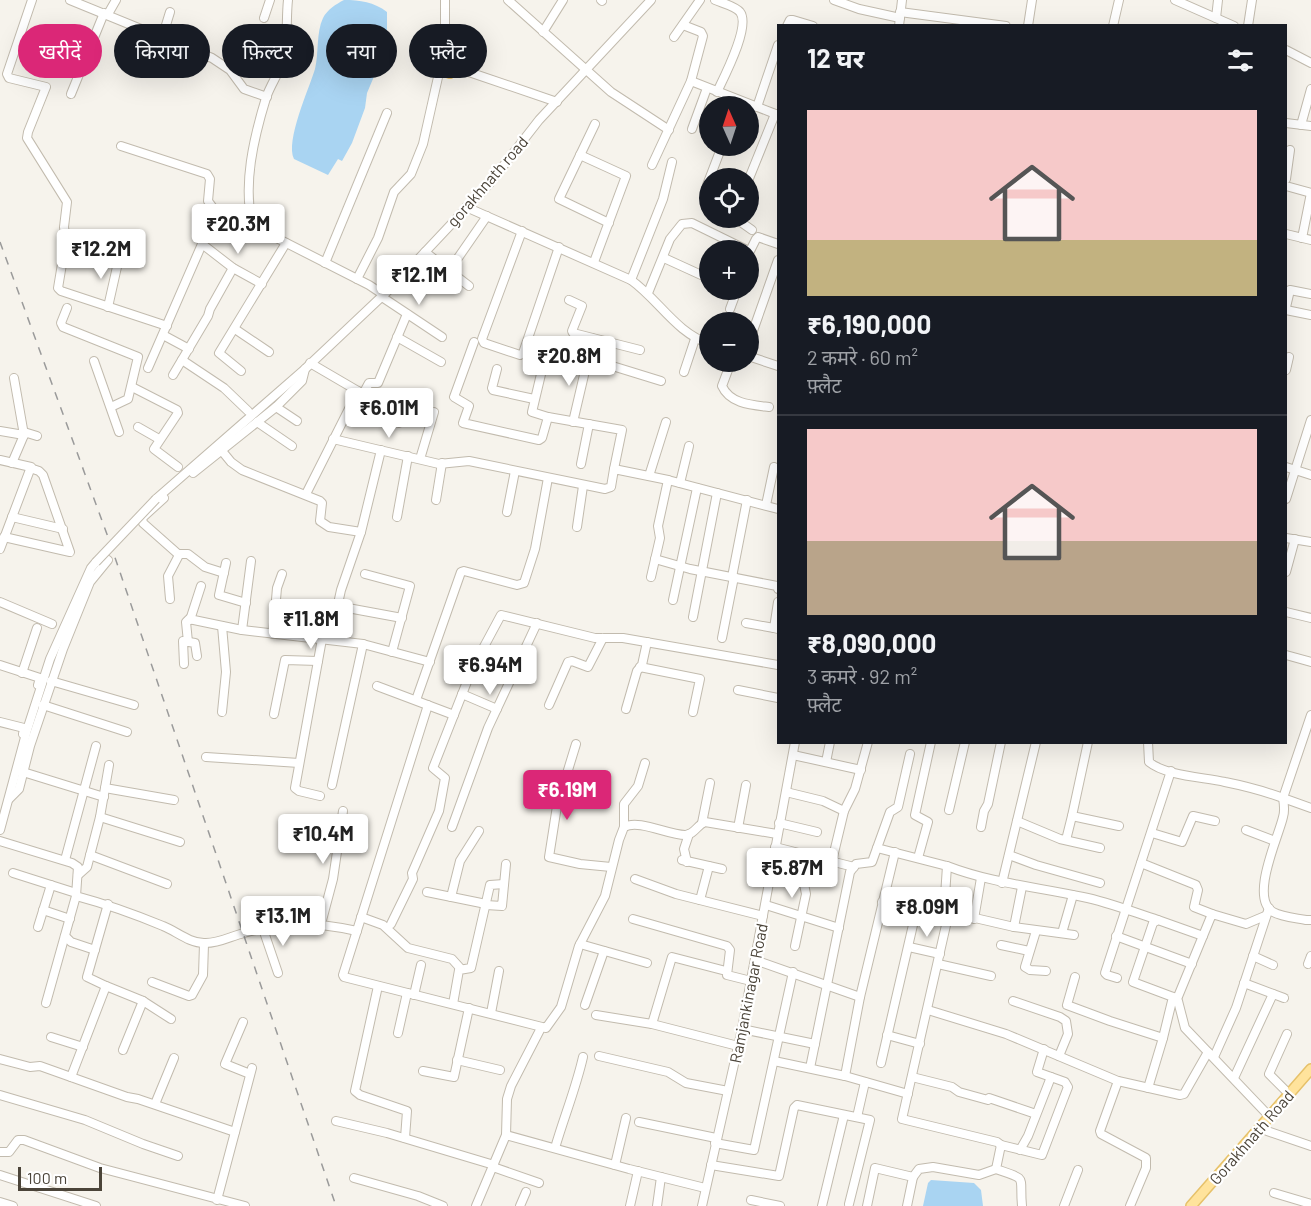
<!DOCTYPE html>
<html lang="hi">
<head>
<meta charset="utf-8">
<style>
  body { margin:0; font-family:Barlow,"Noto Sans Devanagari",sans-serif; background:#242831; color:#f1f3f6; height:100vh; display:flex; flex-direction:column; font-size:22px; white-space:nowrap }
  * { box-sizing:border-box; margin:0 }
  p { font-size:20px; color:#9ea1a6 }
  .icon { flex:none; width:33px; height:33px; fill:none; stroke:currentColor; stroke-width:2; stroke-linecap:round; stroke-linejoin:round }
  .map { position:relative; flex:1; overflow:hidden }
  .sheet { position:absolute; left:777px; top:24px; width:510px; height:720px; display:flex; flex-direction:column; background:#171b24; border-radius:0px; box-shadow:0 6px 24px #0002 }
  .sheet>* { flex:none }
  .guide { position:absolute; left:18px; top:24px; width:570px; height:54px; display:flex; gap:12px }
  .needle { width:39px; rotate:357deg }
  .tools { position:absolute; left:699px; top:96px; display:grid; gap:12px }
  .tools a { display:grid; place-items:center; width:60px; height:60px; border-radius:50%; background:#171b24; box-shadow:0 6px 24px #0002; font-size:30px }
  .scale { position:absolute; left:18px; bottom:15px; width:84px; box-sizing:border-box; padding-left:6px; border:3px solid #4b4439; border-top:0; font-size:16px; line-height:21px; white-space:nowrap; color:#4b4439; -webkit-text-stroke:4px #fff; paint-order:stroke }
  .price { position:absolute; translate:-50% -51px; padding:0 14px; border-radius:6px; background:#fff; color:#222; font-size:20px; line-height:39px; filter:drop-shadow(0 2px 3px #0008) }
  .price::after { content:''; position:absolute; left:50%; top:36px; width:18px; height:14px; margin-left:-9px; background:inherit; clip-path:polygon(0 0,100% 0,50% 100%) }
  .price.current { background:#db2777; color:#fff }
  ul { padding:0; list-style:none }
  li { display:grid; align-content:center; gap:12px; height:318px; padding:0 30px }
  li+li { border-top:2px solid #363941 }
  li span { display:grid; place-items:center; height:186px; border-radius:0px; color:#555 }
  li>.icon { margin-inline-start:auto }
  span .icon { width:108px; height:108px; fill:#fffc; stroke-width:1 }
  li b { font-size:26px }
  h2 { display:flex; justify-content:space-between; align-items:center; height:72px; padding:0 30px; font-size:26px }
  .chip { padding:0 21px; border-radius:27px; background:#171b24; box-shadow:0 6px 24px #0002; font-size:21px; line-height:54px }
  .chip.current { background:#db2777; color:#fff }
  .map>svg:first-child { display:block }
</style>
</head>
<body>
<div class="map">
<svg width="1311" height="1206" viewBox="0 0 1311 1206">
  <rect width="100%" height="100%" fill="#f6f3ec"/>
  <g fill="#a9d4f2">
    <path d="M344,0C360,0 374,2 387,12V46L367,93L365,108L352,143L342,161L338,159L328,175L294,159C285,141 309,89 315,69C319,53 316,33 323,18C327,10 336,4 344,0Z"/>
    <polygon points="931,1180 974,1183 981,1190 983,1206 923,1206 928,1183"/>
  </g>
  <g fill="none" stroke-linecap="round" stroke-linejoin="round">
    <defs>
      <g id="minor">
        <polyline points="32,0 7,74 9,78 46,87 28,132 27,138 67,202 64,227 66,240 58,288 61,291 167,326"/>
        <polyline points="70,0 212,58 230,70 244,89 267,97"/>
        <path d="M288,0C286,18 288,37 284,56C281,71 271,83 266,98C254,137 242,186 253,226L369,285L384,295"/>
        <polyline points="508,0 611,92 669,130"/>
        <polyline points="601,0 602,1"/>
        <path d="M715,0C722,3 735,6 740,12C751,26 724,77 717,92"/>
        <polyline points="834,0 859,9 900,18"/>
        <polyline points="1175,0 1234,26"/>
        <polyline points="900,12 1006,26"/>
        <polyline points="108,14 116,0"/>
        <polyline points="264,18 270,0"/>
        <polyline points="1216,18 1218,0"/>
        <polyline points="787,26 790,20 793,20 813,26"/>
        <polyline points="899,26 902,0"/>
        <polyline points="1028,26 1032,0"/>
        <polyline points="1113,26 1119,0"/>
        <polyline points="1248,26 1252,0"/>
        <polyline points="543,32 563,0"/>
        <polyline points="674,37 700,0"/>
        <polyline points="162,38 170,12"/>
        <polyline points="1286,50 1311,63"/>
        <polyline points="457,68 557,102"/>
        <polyline points="691,81 778,115"/>
        <polyline points="71,94 104,13"/>
        <polyline points="757,107 778,45"/>
        <polyline points="1286,123 1311,126"/>
        <polyline points="595,124 559,199 609,223"/>
        <polyline points="1301,125 1311,89"/>
        <polyline points="692,129 707,88"/>
        <polyline points="121,146 207,174 210,179 208,201 216,212 148,368"/>
        <polyline points="580,155 626,176 594,262"/>
        <polyline points="652,165 691,81 703,36 701,32 683,25"/>
        <polyline points="1286,179 1290,150"/>
        <polyline points="748,181 775,114"/>
        <polyline points="707,185 722,146"/>
        <polyline points="1286,186 1311,193"/>
        <path d="M466,207L631,280C659,300 676,333 710,344"/>
        <polyline points="215,217 236,227 253,226"/>
        <polyline points="735,218 752,230"/>
        <polyline points="522,231 482,339 484,343 520,355 523,353 559,247"/>
        <polyline points="1286,234 1311,240"/>
        <polyline points="1302,238 1311,193"/>
        <polyline points="202,244 233,268 262,284"/>
        <polyline points="425,252 469,286"/>
        <polyline points="748,255 756,239 758,237 778,244"/>
        <polyline points="664,258 710,279"/>
        <polyline points="325,263 387,113"/>
        <polyline points="449,271 487,216"/>
        <polyline points="357,279 378,238 394,192 411,174 423,144 445,46 445,0"/>
        <polyline points="631,280 663,199 672,162"/>
        <polyline points="648,293 670,239 682,224 692,223 747,250"/>
        <polyline points="382,297 442,337"/>
        <polyline points="569,300 582,306 572,331 573,333 640,350"/>
        <polyline points="108,307 119,258"/>
        <polyline points="1286,307 1290,290 1311,294"/>
        <polyline points="67,308 61,323 63,327 138,357 128,399 111,407"/>
        <polyline points="730,309 737,290"/>
        <polyline points="1286,310 1311,315"/>
        <polyline points="235,329 269,352"/>
        <polyline points="163,335 189,349"/>
        <polyline points="397,337 441,362"/>
        <polyline points="474,342 454,397 469,406 463,423 539,440 542,438 548,417"/>
        <polyline points="748,345 778,260"/>
        <polyline points="554,348 661,381"/>
        <polyline points="748,356 778,366"/>
        <polyline points="587,357 592,338"/>
        <polyline points="182,360 224,388 248,411"/>
        <polyline points="94,361 119,432"/>
        <path d="M731,362L722,386C730,404 752,405 769,407"/>
        <polyline points="310,363 363,394 369,383 378,383 407,314"/>
        <polyline points="497,369 492,388 493,390 534,399"/>
        <polyline points="542,370 532,412 548,417 622,430 614,469"/>
        <polyline points="1286,370 1289,357"/>
        <polyline points="241,371 219,353 286,243"/>
        <polyline points="684,372 695,339"/>
        <polyline points="173,375 208,316 210,309 233,268"/>
        <polyline points="132,387 177,410 178,413 154,449 178,467"/>
        <polyline points="364,393 399,407 399,423"/>
        <polyline points="276,407 297,421"/>
        <polyline points="257,422 292,446"/>
        <polyline points="573,422 588,358"/>
        <polyline points="138,427 159,439"/>
        <polyline points="0,431 24,435"/>
        <polyline points="24,432 37,436"/>
        <polyline points="333,439 439,464 469,461 605,489 611,487 614,469 668,480 778,509"/>
        <polyline points="222,451 231,462 242,470 320,501 322,503 320,521 329,527 361,532"/>
        <polyline points="420,459 434,412"/>
        <polyline points="0,460 31,467 0,549"/>
        <polyline points="12,463 24,435 14,378"/>
        <polyline points="581,464 589,424"/>
        <polyline points="1286,467 1311,475"/>
        <polyline points="193,473 276,407 302,381 305,369"/>
        <polyline points="649,476 666,422"/>
        <polyline points="680,483 689,446"/>
        <polyline points="306,494 358,391"/>
        <polyline points="164,498 142,518 143,523 178,554 188,554 205,567 224,573"/>
        <polyline points="156,499 305,369 394,285 490,183 539,120 651,0"/>
        <polyline points="1286,499 1311,420"/>
        <polyline points="436,500 442,463"/>
        <polyline points="766,505 774,467"/>
        <polyline points="507,512 515,471"/>
        <polyline points="12,517 63,529"/>
        <polyline points="397,517 408,456"/>
        <polyline points="577,527 583,486"/>
        <polyline points="4,537 70,552 43,475 39,471 30,468"/>
        <polyline points="1286,538 1311,542"/>
        <polyline points="655,559 690,569 777,586 778,589"/>
        <polyline points="226,563 219,595 246,603"/>
        <polyline points="1286,572 1295,539"/>
        <polyline points="365,574 410,586 392,652"/>
        <polyline points="651,577 660,538 658,526 668,480"/>
        <polyline points="732,577 747,500"/>
        <polyline points="170,599 168,576 179,555"/>
        <polyline points="673,600 697,488"/>
        <polyline points="0,602 52,624"/>
        <polyline points="778,602 774,628 778,629"/>
        <polyline points="337,606 402,618"/>
        <polyline points="1286,612 1311,618"/>
        <polyline points="693,617 717,493"/>
        <polyline points="190,620 201,586"/>
        <polyline points="746,623 774,628"/>
        <polyline points="242,630 251,561"/>
        <polyline points="273,634 277,588 282,574"/>
        <polyline points="722,638 734,577"/>
        <polyline points="330,640 341,590 361,532 381,450"/>
        <polyline points="188,642 186,622 189,619 242,630 363,644 430,662"/>
        <polyline points="1286,655 1311,662"/>
        <polyline points="184,664 183,641 195,643 197,656"/>
        <polyline points="0,665 40,678 38,685"/>
        <polyline points="640,667 700,679 693,712"/>
        <polyline points="22,673 37,628"/>
        <polyline points="51,681 134,705"/>
        <polyline points="377,686 454,715"/>
        <polyline points="738,690 778,698"/>
        <polyline points="462,694 497,709"/>
        <polyline points="416,700 461,572 464,571 517,585 524,583 535,549 548,478"/>
        <polyline points="43,705 127,732"/>
        <path d="M428,705L343,975L344,977L546,1028L561,1007L579,946L605,896L619,840L624,827C639,819 668,835 685,835C694,835 697,825 705,822L777,834"/>
        <polyline points="549,705 568,662 572,661 588,667 603,638"/>
        <polyline points="626,709 637,671 642,665 647,642"/>
        <polyline points="222,712 226,672 222,626"/>
        <polyline points="274,714 285,660 318,661"/>
        <polyline points="1311,715 1283,798 1311,808"/>
        <polyline points="0,722 24,728 23,734"/>
        <polyline points="1088,742 1072,816 1119,826"/>
        <path d="M1148,742L1149,762C1166,776 1203,777 1225,782C1245,786 1264,791 1283,798C1284,804 1285,811 1283,817C1279,836 1249,898 1273,912C1282,917 1296,918 1306,920H1311"/>
        <polyline points="576,744 557,806 549,857 580,864 611,867"/>
        <path d="M910,754L898,807L890,812L877,848L947,866L945,896L949,912L902,1119L997,1142L1001,1145L996,1169C1029,1180 1019,1175 1022,1206"/>
        <polyline points="793,755 861,770"/>
        <polyline points="206,757 299,763"/>
        <polyline points="826,762 830,742"/>
        <polyline points="23,772 104,797"/>
        <polyline points="332,785 363,644"/>
        <polyline points="105,788 174,800"/>
        <polyline points="786,792 823,801 844,811"/>
        <polyline points="320,796 299,791 295,788 322,639"/>
        <polyline points="9,799 19,789 30,746 63,649 90,582 108,560"/>
        <polyline points="949,810 965,742"/>
        <polyline points="100,817 180,842"/>
        <polyline points="1017,821 1060,839 1100,848"/>
        <polyline points="702,823 710,783"/>
        <polyline points="779,823 817,832"/>
        <polyline points="452,827 488,728 537,623"/>
        <polyline points="624,827 624,804 638,786 645,763"/>
        <polyline points="981,827 984,811 988,804 1001,742"/>
        <polyline points="738,828 746,785"/>
        <polyline points="0,830 27,730 50,659 91,568 96,562"/>
        <polyline points="1246,830 1275,841"/>
        <polyline points="1152,833 1182,842 1193,816 1215,821"/>
        <polyline points="1066,840 1072,816"/>
        <path d="M0,841L72,863L78,867L76,896C106,904 134,914 163,926C176,931 189,943 204,943C218,944 231,936 244,933C287,921 314,922 357,931"/>
        <polyline points="775,847 854,867"/>
        <polyline points="90,855 167,884"/>
        <polyline points="1009,855 1036,865 1100,883"/>
        <polyline points="918,858 928,822 915,815 931,742"/>
        <polyline points="65,860 96,746"/>
        <polyline points="682,860 722,869"/>
        <polyline points="832,861 844,811 855,789 868,742"/>
        <polyline points="687,862 684,849 689,834"/>
        <polyline points="1141,863 1196,885 1198,890 1194,907 1212,914"/>
        <path d="M947,866C991,883 1037,887 1083,897C1108,902 1133,912 1158,920"/>
        <polyline points="13,873 76,893"/>
        <polyline points="78,875 87,867 100,817 109,765"/>
        <polyline points="635,879 676,894 763,916"/>
        <polyline points="1002,883 1036,742"/>
        <polyline points="427,892 486,904"/>
        <polyline points="451,897 460,861 479,831"/>
        <polyline points="700,900 709,866"/>
        <polyline points="486,905 502,906 506,864"/>
        <polyline points="766,905 839,928"/>
        <polyline points="43,910 70,919"/>
        <polyline points="949,912 1014,927 1074,935"/>
        <polyline points="361,917 383,925 408,948 452,959 461,969"/>
        <polyline points="633,919 727,946 730,950 727,975 751,981"/>
        <polyline points="974,919 981,878"/>
        <polyline points="321,924 333,879 343,811"/>
        <polyline points="391,924 413,879 412,873 439,811 445,778 433,768 472,669 501,615 595,638 623,638 778,665"/>
        <polyline points="38,927 51,885"/>
        <polyline points="1014,927 1022,887"/>
        <polyline points="263,929 278,973"/>
        <polyline points="1036,931 1025,967 1030,970 1046,971"/>
        <polyline points="1062,933 1073,895"/>
        <polyline points="65,936 71,942 95,950"/>
        <polyline points="1116,936 1192,964"/>
        <polyline points="580,944 647,963"/>
        <polyline points="1001,945 1029,951"/>
        <polyline points="795,946 806,894 804,884 810,856"/>
        <polyline points="909,947 940,954"/>
        <polyline points="1253,956 1273,965"/>
        <polyline points="755,960 860,997"/>
        <polyline points="938,964 991,976"/>
        <polyline points="1308,964 1311,956"/>
        <polyline points="1075,977 1067,1005 1110,1021 1163,1038 1173,997 1133,982 1153,923 1158,920 1203,936"/>
        <polyline points="1117,978 1107,975 1105,973 1171,771"/>
        <polyline points="152,982 189,996 192,995 203,975 204,944"/>
        <polyline points="1244,983 1284,998"/>
        <polyline points="106,986 87,977 108,904"/>
        <polyline points="378,986 355,1091 360,1095 407,1111 405,1138"/>
        <polyline points="414,995 421,965"/>
        <polyline points="1173,997 1178,1001 1185,1028 1269,1116"/>
        <polyline points="1177,999 1212,914 1246,924 1265,916"/>
        <polyline points="1013,1001 1060,1017 1066,1021 1068,1034 1059,1056"/>
        <polyline points="46,1003 76,896"/>
        <polyline points="453,1004 459,970 471,968 490,885 504,884"/>
        <polyline points="585,1005 604,951"/>
        <polyline points="928,1010 1006,1034 1118,1081 1180,1095 1184,1094 1208,1052"/>
        <polyline points="491,1013 499,971"/>
        <polyline points="596,1015 652,1024 738,1046"/>
        <polyline points="243,1022 225,1064 250,1074"/>
        <polyline points="652,1024 672,957 726,971"/>
        <polyline points="742,1029 815,1044"/>
        <polyline points="398,1033 407,993"/>
        <polyline points="1287,1034 1269,1074 1289,1094"/>
        <polyline points="887,1035 920,1044"/>
        <polyline points="51,1037 83,1047"/>
        <polyline points="123,1050 143,1001"/>
        <polyline points="599,1056 668,1072 686,1083 728,1091"/>
        <polyline points="1214,1057 1236,1008 1269,908"/>
        <polyline points="0,1059 30,1067 40,1066 127,1097 138,1099 235,1132"/>
        <polyline points="457,1060 500,1070"/>
        <polyline points="774,1061 845,1076 908,1094"/>
        <polyline points="881,1063 916,912 914,909 882,902"/>
        <polyline points="810,1068 850,872 856,864 872,862 877,848"/>
        <polyline points="423,1071 454,1077 469,1008"/>
        <polyline points="845,1076 860,997 895,852"/>
        <polyline points="71,1077 106,986 143,1001 171,1019"/>
        <polyline points="912,1077 952,1087 959,1092 988,1100"/>
        <polyline points="1234,1078 1273,994"/>
        <polyline points="1118,1081 1100,1131 1101,1134 1146,1158 1146,1168 1130,1206"/>
        <polyline points="1148,1088 1163,1038"/>
        <polyline points="0,1095 85,1120 143,1144 178,1156"/>
        <polyline points="989,1098 1036,1114"/>
        <polyline points="155,1104 174,1058"/>
        <polyline points="857,1117 865,1082"/>
        <polyline points="336,1121 387,1133 494,1165"/>
        <polyline points="639,1122 716,1138"/>
        <polyline points="1261,1126 1267,1131 1311,1146"/>
        <polyline points="506,1135 507,1099 511,1086 541,1028"/>
        <polyline points="715,1143 754,1150 793,972"/>
        <polyline points="1001,1145 1042,1155 1068,1087 1065,1082 1037,1072 1044,1049"/>
        <path d="M555,1148C564,1117 576,1088 583,1057"/>
        <polyline points="1020,1150 1028,1136 1051,1077"/>
        <polyline points="0,1152 9,1152 18,1140 24,1140 100,1168 245,1206"/>
        <polyline points="615,1165 626,1118"/>
        <polyline points="711,1165 779,1176 794,1108 797,1105 870,1120 849,1204"/>
        <polyline points="493,1167 539,1183"/>
        <polyline points="0,1175 96,1206"/>
        <polyline points="913,1177 919,1169 933,1167 979,1175 996,1169"/>
        <polyline points="354,1178 418,1196 443,1206"/>
        <polyline points="1274,1193 1311,1204"/>
        <polyline points="217,1200 252,1068"/>
        <polyline points="751,1200 780,1206"/>
        <polyline points="0,1202 13,1206"/>
        <polyline points="476,1206 506,1135 629,1169 705,1188"/>
        <polyline points="520,1206 526,1192"/>
        <polyline points="630,1206 638,1171"/>
        <polyline points="657,1206 661,1177"/>
        <polyline points="702,1206 742,1029 795,742"/>
        <polyline points="822,1206 844,1115"/>
        <polyline points="867,1206 875,1168 913,1177 907,1206"/>
        <polyline points="1064,1206 1078,1170"/>
      </g>
      <g id="major">
        <polyline points="439,69 450,73 452,66 457,68"/>
        <polyline points="1191,1206 1311,1069"/>
      </g>
    </defs>
    <use href="#minor" stroke="#c2bbae" stroke-width="10"/>
    <use href="#major" stroke="#e6c16a" stroke-width="12"/>
    <use href="#minor" stroke="#fff" stroke-width="8"/>
    <use href="#major" stroke="#ffe39c" stroke-width="9"/>
    <polyline stroke="#9a9a9a" stroke-width="1.5" stroke-dasharray="8 8" stroke-linecap="butt" points="0,242 108,537 336,1206"/>
    <defs>
      <polyline id="minor-bridge" points="96,562 156,499"/>
    </defs>
    <use href="#minor-bridge" stroke="#c2bbae" stroke-width="10" stroke-linecap="butt"/>
    <use href="#minor-bridge" stroke="#fff" stroke-width="8"/>
  </g>
  <g text-anchor="middle" dominant-baseline="central" stroke-width="4.5" stroke-linejoin="round" paint-order="stroke">
    <g font-size="16" fill="#4b4439" stroke="#fff">
      <text transform="translate(487 181) rotate(-49)">gorakhnath road</text>
      <text transform="translate(748 993) rotate(-79)">Ramjankinagar Road</text>
      <text transform="translate(1251 1137) rotate(-49)">Gorakhnath Road</text>
    </g>
  </g>
</svg>
<div class="tools">
<a><svg class="needle" viewBox="-14 -14 28 28"><path d="M0-13l5 13h-10z" fill="#e53935"/><path d="M0 13l5-13h-10z" fill="#9ea1a6"/></svg></a>
<a><svg class="icon" aria-label="locate" viewBox="0 0 24 24"><circle cx="12" cy="12" r="6"/><path d="M12 2v4M12 18v4M2 12h4M18 12h4"/></svg></a>
<a>+</a>
<a>−</a>
</div>
<div class="scale">100 m</div>
<b class="price" style="left:238px;top:255px">₹20.3M</b>
<b class="price" style="left:101px;top:280px">₹12.2M</b>
<b class="price" style="left:419px;top:306px">₹12.1M</b>
<b class="price" style="left:569px;top:387px">₹20.8M</b>
<b class="price" style="left:389px;top:439px">₹6.01M</b>
<b class="price" style="left:311px;top:650px">₹11.8M</b>
<b class="price" style="left:490px;top:696px">₹6.94M</b>
<b class="price current" style="left:567px;top:821px">₹6.19M</b>
<b class="price" style="left:323px;top:865px">₹10.4M</b>
<b class="price" style="left:792px;top:899px">₹5.87M</b>
<b class="price" style="left:927px;top:938px">₹8.09M</b>
<b class="price" style="left:283px;top:947px">₹13.1M</b>
<div class="guide">
<a class="chip current">खरीदें</a>
<a class="chip">किराया</a>
<a class="chip">फ़िल्टर</a>
<a class="chip">नया</a>
<a class="chip">फ़्लैट</a>
</div>
<section class="sheet">
<h2>12 घर<svg class="icon" aria-label="filters" viewBox="0 0 24 24"><path d="M4 7h16M4 17h16"/><circle cx="9" cy="7" r="2"/><circle cx="15" cy="17" r="2"/></svg></h2>
<ul>
<li><span style="background:linear-gradient(#f6c9c9 70%,#c2b280 0)"><svg class="icon" aria-label="home" viewBox="0 0 24 24"><path d="M3 11l9-7 9 7M6 9v11h12V9"/></svg></span><div><b>₹6,190,000</b><p>2 कमरे · 60 m²</p><p>फ़्लैट</p></div></li>
<li><span style="background:linear-gradient(#f6c9c9 60%,#b9a48a 0)"><svg class="icon" aria-label="home" viewBox="0 0 24 24"><path d="M3 11l9-7 9 7M6 9v11h12V9"/></svg></span><div><b>₹8,090,000</b><p>3 कमरे · 92 m²</p><p>फ़्लैट</p></div></li>
</ul>
</section>
</div>
</body>
</html>
